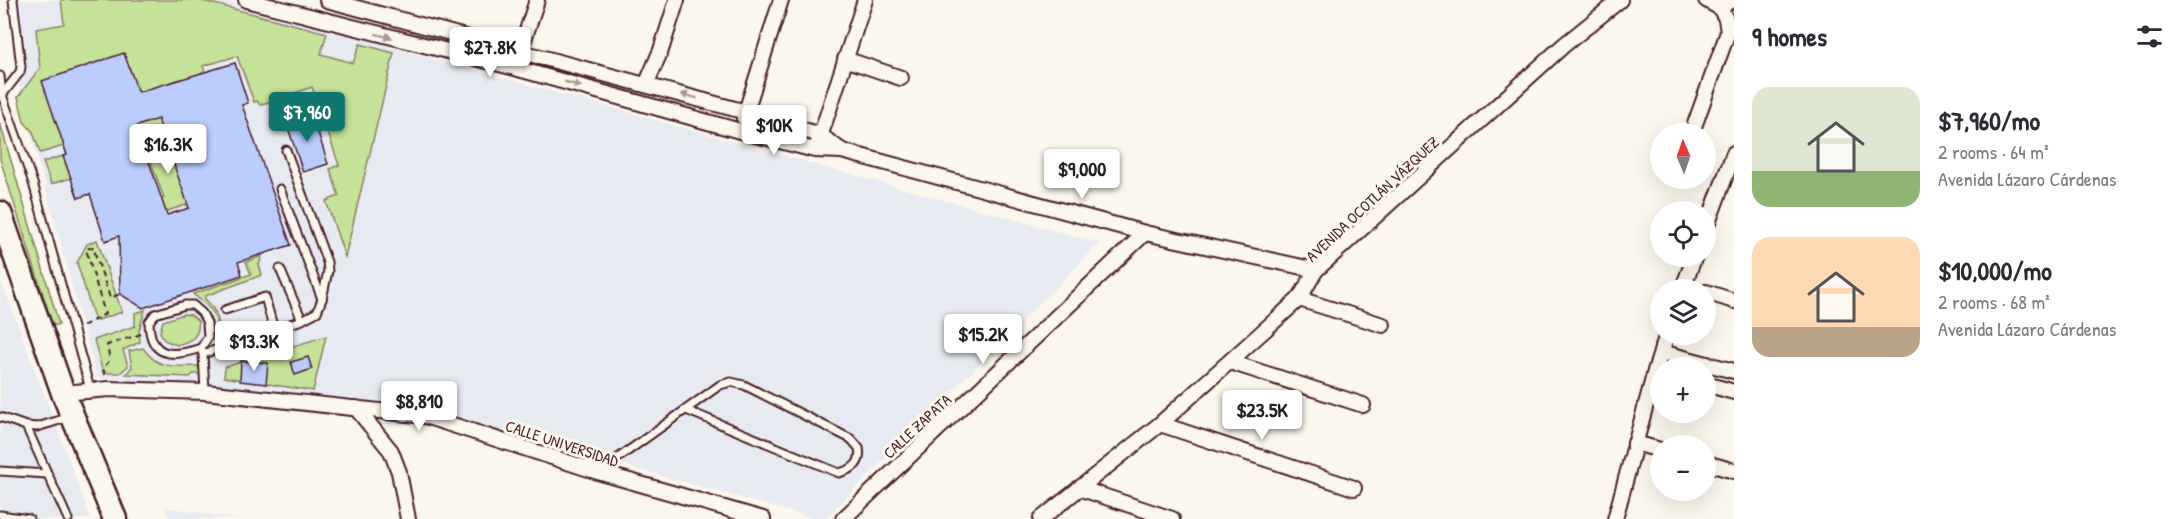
<!DOCTYPE html>
<html lang="en">
<head>
<meta charset="utf-8">
<style>
  body { margin:0; font-family:"Patrick Hand",sans-serif; background:#f2f2f3; color:#2b2b33; height:100vh; display:flex; flex-direction:column; font-size:22px; white-space:nowrap }
  * { box-sizing:border-box; margin:0 }
  p { font-size:20px; color:#7c7c81 }
  .icon { flex:none; width:33px; height:33px; fill:none; stroke:currentColor; stroke-width:2; stroke-linecap:round; stroke-linejoin:round }
  .map { position:relative; flex:1; overflow:hidden }
  .panel { display:flex; flex-direction:column; background:#fff; width:450px }
  .panel>* { flex:none }
  .needle { width:39px; rotate:358deg }
  .buttons { position:absolute; left:1650px; top:123px; display:grid; gap:12px }
  .buttons a { display:grid; place-items:center; width:66px; height:66px; border-radius:50%; background:#fff; box-shadow:0 6px 24px #0002; font-size:30px }
  .price { position:absolute; translate:-50% -51px; padding:0 14px; border-radius:6px; background:#fff; color:#222; font-size:20px; line-height:39px; filter:drop-shadow(0 2px 3px #0008) }
  .price::after { content:''; position:absolute; left:50%; top:36px; width:18px; height:14px; margin-left:-9px; background:inherit; clip-path:polygon(0 0,100% 0,50% 100%) }
  .price.current { background:#0f766e; color:#fff }
  ul { padding:0; list-style:none }
  li { display:flex; align-items:center; gap:18px; height:150px; padding:0 18px }
  li span { display:grid; place-items:center; flex:none; width:168px; height:120px; border-radius:18px; color:#555 }
  li>.icon { margin-inline-start:auto }
  span .icon { width:72px; height:72px; fill:#fffc; stroke-width:1 }
  li b { font-size:26px }
  h2 { display:flex; justify-content:space-between; align-items:center; height:72px; padding:0 18px; font-size:26px }
  main { display:flex; flex:1; min-height:0 }
  .map>svg:first-child { display:block }
</style>
</head>
<body>
<main>
<div class="map">
<svg width="1734" height="519" viewBox="0 0 1734 519">
  <rect width="100%" height="100%" fill="#fbf7ec"/>
  <filter id="ink" filterUnits="userSpaceOnUse"><feTurbulence type="fractalNoise" baseFrequency=".0167" numOctaves="2"/><feDisplacementMap in="SourceGraphic" scale="12" xChannelSelector="R" yChannelSelector="G"/><feConvolveMatrix kernelMatrix="1 2 1 2 8 2 1 2 1" color-interpolation-filters="sRGB"/></filter>
  <g filter="url(#ink)">
    <g fill="#e8eaf1">
      <polygon points="10,0 222,0 1100,243 825,519 816,519 427,410 314,395 97,378 20,94"/>
      <polygon points="0,277 91,519 0,519"/>
      <polygon points="164,507 239,519 169,519"/>
    </g>
    <g fill="#c5e299" stroke="#888062" stroke-width="1.5">
      <polygon points="61,0 199,0 327,33 321,54 353,63 360,44 394,53 345,257 326,201 339,196 330,169 339,165 312,87 260,105 257,101 254,102 237,56 203,66 240,177 267,179 139,220 134,208 164,198 140,131 67,155 64,146 40,153 33,132 24,122 18,97 40,68 36,29 64,24"/>
      <polygon points="0,123 59,324 53,326 0,159"/>
      <polygon points="63,156 71,178 51,184 43,162"/>
      <polygon points="97,240 122,312 95,321 77,263 87,244"/>
      <path d="M262,256L259,265L262,275L205,296V299C216,309 223,324 216,339C218,310 213,311 193,294L251,274L246,262Z"/>
      <polygon points="145,310 139,330 140,342 123,350 128,366 120,373 103,373 94,340 135,326 135,313"/>
      <path d="M184,314L191,315L198,321C200,337 191,341 177,345L164,340L160,332L163,321Z"/>
      <polygon points="326,336 313,391 224,377 225,367"/>
      <path d="M143,348C158,370 174,366 198,366L202,374H193L190,377L126,374L132,367L129,351Z"/>
    </g>
    <g fill="#bacdfd" stroke="#4a1f2b" stroke-width="1.5" fill-rule="evenodd">
      <path d="M124,53L138,92L235,63L248,103L242,105L291,245L238,262L242,275L143,308L120,294L119,236L105,241L90,194L78,198L63,156L67,155L42,81ZM158,119L189,208L167,215L137,126Z"/>
      <polygon points="312,113 328,164 303,172 286,122"/>
      <polygon points="308,357 312,369 295,375 291,362"/>
      <polygon points="241,361 268,363 266,384 240,381"/>
    </g>
    <g fill="none" stroke-linecap="round" stroke-linejoin="round">
      <defs>
        <g id="lane">
          <polyline points="0,76 2,95 33,183 90,389"/>
          <polyline points="2,95 20,72 21,67 13,0"/>
          <polyline points="286,150 327,262 328,271 322,299"/>
          <polyline points="280,269 302,320"/>
          <polyline points="225,310 265,297 274,330"/>
          <path d="M201,348C174,357 150,359 149,322L155,314L185,305H193L202,313L207,323L208,337L201,348L203,354"/>
          <polyline points="205,392 203,354 302,320 317,312 322,299 280,189"/>
          <polyline points="0,417 26,426 68,519"/>
          <polyline points="26,426 37,427 70,417"/>
          <polyline points="0,471 47,474"/>
          <path d="M600,471L720,385L731,382L744,385L851,439L859,448C862,464 853,469 839,473L686,410"/>
          <polyline points="0,515 29,519"/>
        </g>
        <g id="street">
          <polyline points="246,0 515,68 740,131 815,150 842,151 1145,233 1316,270"/>
          <polyline points="327,0 746,112 820,135 842,151"/>
          <polyline points="1706,0 1720,8 1731,0"/>
          <polyline points="518,58 537,0"/>
          <polyline points="845,59 901,78"/>
          <polyline points="646,85 661,50 677,0"/>
          <polyline points="744,118 781,0"/>
          <polyline points="1695,124 1728,32 1726,19 1720,8"/>
          <polyline points="818,143 865,0"/>
          <polyline points="1706,228 1734,153"/>
          <polyline points="1682,290 1695,256"/>
          <polyline points="1706,292 1734,301"/>
          <polyline points="1299,299 1383,325"/>
          <polyline points="1661,352 1734,371"/>
          <polyline points="1230,362 1363,405"/>
          <polyline points="1706,384 1734,392"/>
          <polyline points="63,393 109,389 205,392 425,416 598,472 763,519"/>
          <polyline points="356,408 391,451 399,472 408,519"/>
          <polyline points="1160,424 1354,488"/>
          <polyline points="1635,443 1660,450"/>
          <polyline points="1706,463 1734,471"/>
          <polyline points="1079,488 1172,519"/>
          <polyline points="843,519 1145,233"/>
          <polyline points="1041,519 1160,424 1299,299 1316,270 1564,45 1620,0"/>
          <polyline points="1615,519 1655,371 1667,334"/>
        </g>
        <polyline id="primary" points="0,213 63,393 115,519"/>
      </defs>
      <use href="#lane" stroke="#4a1f2b" stroke-width="11"/>
      <use href="#street" stroke="#4a1f2b" stroke-width="18"/>
      <use href="#primary" stroke="#4a1f2b" stroke-width="27"/>
      <g stroke="#4a1f2b" stroke-width="2" stroke-dasharray="6 4.5" stroke-linecap="butt">
        <polyline points="83,326 105,314 86,249 93,247 110,298 120,294"/>
        <polyline points="105,375 103,368 110,360 107,345 141,334"/>
      </g>
      <use href="#lane" stroke="#fbf7ec" stroke-width="7"/>
      <use href="#street" stroke="#fbf7ec" stroke-width="14"/>
      <use href="#primary" stroke="#fbf7ec" stroke-width="22"/>
    </g>
    <defs><path id="oneway-solid" d="M-6-.8H1V-3.2L6.5 0L1 3.2V.8H-6Z" transform="scale(1.5)"/></defs>
    <g fill="#ab9695">
      <use href="#oneway-solid" transform="translate(384 36) rotate(14)"/>
      <use href="#oneway-solid" transform="translate(573 84) rotate(16)"/>
      <use href="#oneway-solid" transform="translate(689 96) rotate(-165)"/>
    </g>
  </g>
  <g text-anchor="middle" dominant-baseline="central" stroke-width="6" stroke-linejoin="round" paint-order="stroke">
    <g font-size="16" fill="#4a1f2b" stroke="#fbf7ec">
      <text transform="translate(1372 199) rotate(-43)">AVENIDA OCOTLÁN VÁZQUEZ</text>
      <text transform="translate(917 426) rotate(-43)">CALLE ZAPATA</text>
      <text transform="translate(562 443) rotate(18)">CALLE UNIVERSIDAD</text>
    </g>
  </g>
</svg>
<div class="buttons">
<a><svg class="needle" viewBox="-14 -14 28 28"><path d="M0-13l5 13h-10z" fill="#e53935"/><path d="M0 13l5-13h-10z" fill="#7c7c81"/></svg></a>
<a><svg class="icon" aria-label="locate" viewBox="0 0 24 24"><circle cx="12" cy="12" r="6"/><path d="M12 2v4M12 18v4M2 12h4M18 12h4"/></svg></a>
<a><svg class="icon" aria-label="layers" viewBox="0 0 24 24"><path d="M12 4l9 5-9 5-9-5zM3 14l9 5 9-5"/></svg></a>
<a>+</a>
<a>−</a>
</div>
<b class="price" style="left:490px;top:78px">$27.8K</b>
<b class="price current" style="left:307px;top:143px">$7,960</b>
<b class="price" style="left:774px;top:156px">$10K</b>
<b class="price" style="left:168px;top:175px">$16.3K</b>
<b class="price" style="left:1082px;top:200px">$9,000</b>
<b class="price" style="left:983px;top:365px">$15.2K</b>
<b class="price" style="left:254px;top:372px">$13.3K</b>
<b class="price" style="left:419px;top:432px">$8,810</b>
<b class="price" style="left:1262px;top:441px">$23.5K</b>
</div>
<section class="panel">
<h2>9 homes<svg class="icon" aria-label="filters" viewBox="0 0 24 24"><path d="M4 7h16M4 17h16"/><circle cx="9" cy="7" r="2"/><circle cx="15" cy="17" r="2"/></svg></h2>
<ul>
<li><span style="background:linear-gradient(#dfe7d0 70%,#8fb573 0)"><svg class="icon" aria-label="home" viewBox="0 0 24 24"><path d="M3 11l9-7 9 7M6 9v11h12V9"/></svg></span><div><b>$7,960/mo</b><p>2 rooms · 64 m²</p><p>Avenida Lázaro Cárdenas</p></div></li>
<li><span style="background:linear-gradient(#ffd9b3 75%,#b9a48a 0)"><svg class="icon" aria-label="home" viewBox="0 0 24 24"><path d="M3 11l9-7 9 7M6 9v11h12V9"/></svg></span><div><b>$10,000/mo</b><p>2 rooms · 68 m²</p><p>Avenida Lázaro Cárdenas</p></div></li>
</ul>
</section>
</main>
</body>
</html>
